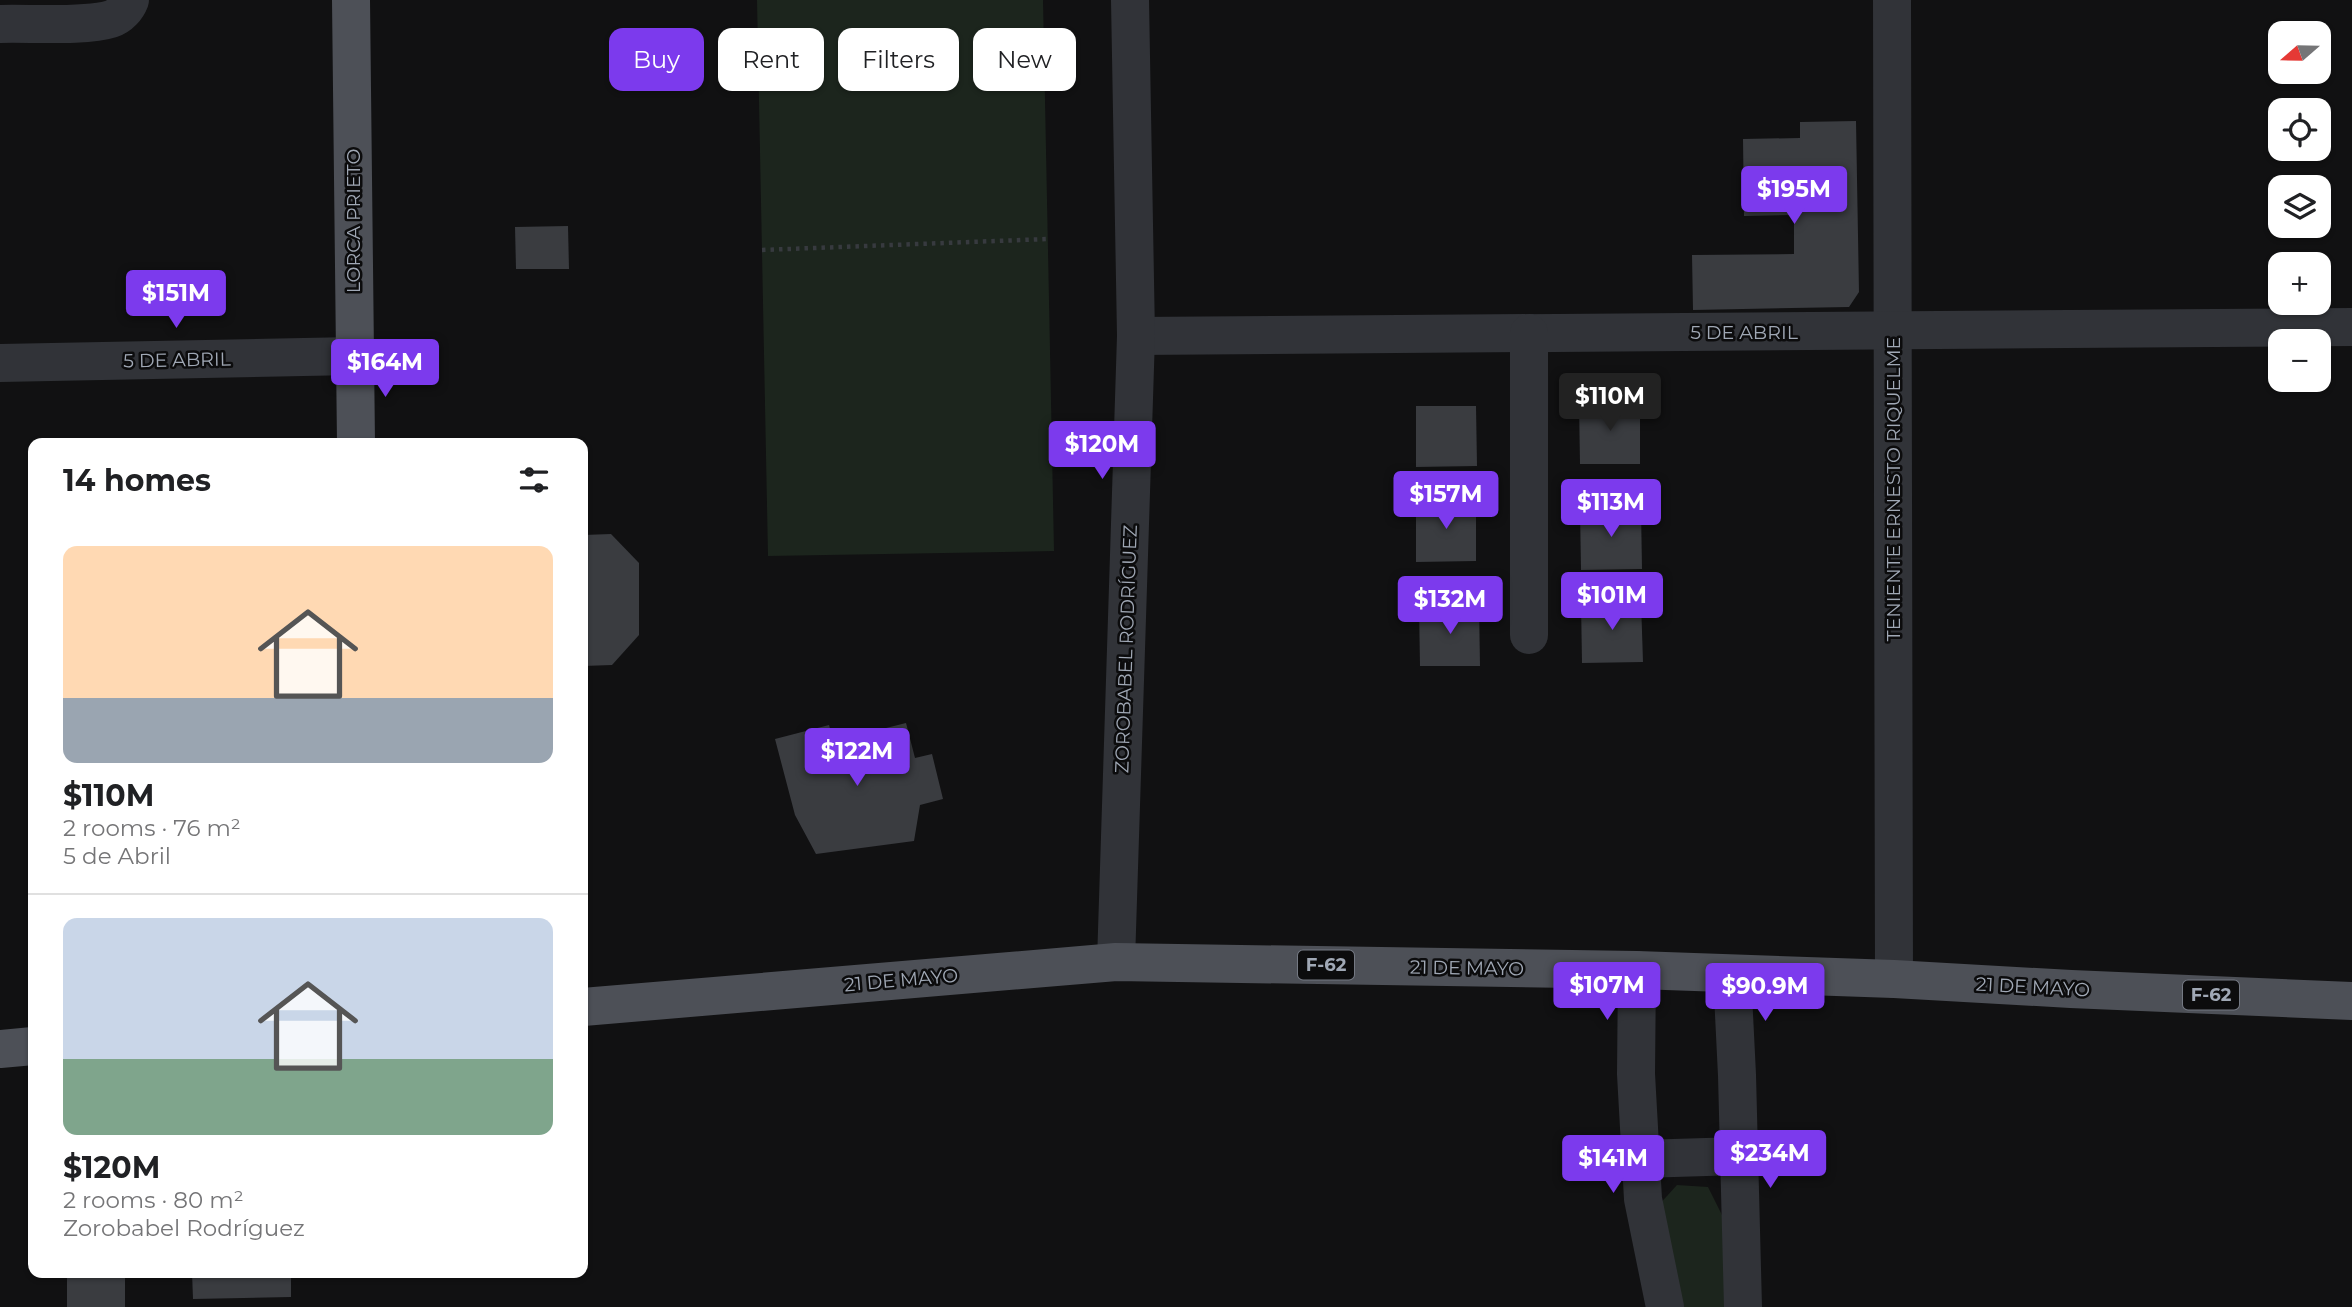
<!DOCTYPE html>
<html lang="en">
<head>
<meta charset="utf-8">
<style>
  body { margin:0; font-family:Montserrat,sans-serif; background:#f6f6f6; color:#202124; height:100vh; display:flex; flex-direction:column; font-size:26px; white-space:nowrap }
  * { box-sizing:border-box; margin:0 }
  p { font-size:23px; color:#757577 }
  .icon { flex:none; width:38px; height:38px; fill:none; stroke:currentColor; stroke-width:2; stroke-linecap:round; stroke-linejoin:round }
  .map { position:relative; flex:1; overflow:hidden }
  .details { position:absolute; left:28px; top:438px; width:560px; height:840px; display:flex; flex-direction:column; background:#fff; border-radius:14px; box-shadow:0 2px 5px #0004 }
  .details>* { flex:none }
  .banner { position:absolute; left:609px; top:28px; width:665px; height:63px; display:flex; gap:14px }
  .needle { width:46px; rotate:250deg }
  .tools { position:absolute; left:2268px; top:21px; display:grid; gap:14px }
  .tools a { display:grid; place-items:center; width:63px; height:63px; border-radius:14px; background:#fff; box-shadow:0 2px 5px #0004; font-size:35px }
  .price { position:absolute; translate:-50% -60px; padding:0 16px; border-radius:7px; background:#7c3aed; color:#fff; font-size:23px; line-height:46px; filter:drop-shadow(0 2px 4px #0008) }
  .price::after { content:''; position:absolute; left:50%; top:42px; width:21px; height:16px; margin-left:-10px; background:inherit; clip-path:polygon(0 0,100% 0,50% 100%) }
  .price.on { background:#222; color:#fff }
  ul { padding:0; list-style:none }
  li { display:grid; align-content:center; gap:14px; height:371px; padding:0 35px }
  li+li { border-top:2px solid #e0e0e0 }
  li span { display:grid; place-items:center; height:217px; border-radius:14px; color:#555 }
  li>.icon { margin-inline-start:auto }
  span .icon { width:126px; height:126px; fill:#fffc; stroke-width:1 }
  li b { font-size:30px }
  h2 { display:flex; justify-content:space-between; align-items:center; height:84px; padding:0 35px; font-size:30px }
  .chip { padding:0 24px; border-radius:14px; background:#fff; box-shadow:0 2px 5px #0004; font-size:24px; line-height:63px }
  .chip.on { background:#7c3aed; color:#fff }
  .map>svg:first-child { display:block }
</style>
</head>
<body>
<div class="map">
<svg width="2352" height="1307" viewBox="0 0 2352 1307">
  <rect width="100%" height="100%" fill="#111112"/>
  <g fill="#1c251d">
    <polygon points="757,0 1043,0 1054,551 768,556"/>
    <polygon points="1677,1185 1708,1187 1725,1221 1725,1307 1676,1307 1657,1207"/>
  </g>
  <g fill="#3a3c40">
    <polygon points="1856,121 1859,292 1849,307 1693,310 1692,255 1794,254 1794,215 1744,216 1743,139 1800,138 1800,122"/>
    <polygon points="568,226 569,269 516,269 515,227"/>
    <polygon points="1579,403 1640,403 1640,464 1580,464"/>
    <polygon points="1416,406 1476,406 1477,466 1416,467"/>
    <polygon points="1416,501 1476,501 1476,561 1416,562"/>
    <polygon points="1580,509 1641,509 1642,569 1581,570"/>
    <polygon points="611,534 639,563 639,635 612,665 583,666 583,535"/>
    <polygon points="1641,601 1643,662 1582,663 1581,602"/>
    <polygon points="1479,605 1480,666 1420,666 1419,606"/>
    <polygon points="906,723 915,758 932,754 943,799 920,805 914,841 816,854 795,815 775,739 829,725 839,761 864,755 858,735"/>
    <rect x="67" y="1272" width="58" height="35"/>
    <polygon points="192,1272 291,1272 291,1297 193,1299"/>
  </g>
  <g fill="none" stroke-linecap="round" stroke-linejoin="round">
    <polyline stroke="#373a3f" stroke-width="4.5" stroke-dasharray="3.5 5" stroke-linecap="butt" points="762,250 1048,239"/>
    <g stroke="#313338" stroke-width="38">
      <polyline points="1892,0 1894,979"/>
      <path d="M0,24C29,23 86,27 111,19C120,16 127,8 130,0"/>
      <polyline points="1136,336 2352,327"/>
      <polyline points="0,363 354,356"/>
      <polyline points="1529,635 1529,333"/>
      <polyline points="1116,962 1136,336 1130,0"/>
      <polyline points="1637,970 1636,1074 1643,1199 1665,1307"/>
      <polyline points="1732,974 1737,1075 1743,1307"/>
      <polyline points="1641,1159 1739,1156"/>
    </g>
    <g stroke="#4d5057" stroke-width="38">
      <polyline points="351,0 356,443"/>
      <polyline points="583,1007 1116,962 1637,970 1894,979 2071,989 2352,1001"/>
      <polyline points="0,1049 33,1046"/>
    </g>
  </g>
  <g text-anchor="middle" dominant-baseline="central" stroke-width="5" stroke-linejoin="round" paint-order="stroke">
    <g fill="#0c0c0d" stroke="#747983" stroke-width="2">
      <rect x="1298" y="950.5" width="56" height="29" rx="5"/>
      <rect x="2183" y="980.5" width="56" height="29" rx="5"/>
    </g>
    <g font-size="18" font-weight="bold" fill="#a0a8b5">
      <text x="1326" y="965">F-62</text>
      <text x="2211" y="995">F-62</text>
    </g>
    <g font-size="19" fill="#a0a8b5" stroke="#0c0c0d">
      <text transform="translate(353 221) rotate(-90)">LORCA PRIETO</text>
      <text x="1744" y="332">5 DE ABRIL</text>
      <text transform="translate(177 360) rotate(-1)">5 DE ABRIL</text>
      <text transform="translate(1893 489) rotate(-90)">TENIENTE ERNESTO RIQUELME</text>
      <text transform="translate(1126 649) rotate(-88)">ZOROBABEL RODRÍGUEZ</text>
      <text transform="translate(1467 968) rotate(1)">21 DE MAYO</text>
      <text transform="translate(901 980) rotate(-5)">21 DE MAYO</text>
      <text transform="translate(2033 987) rotate(3)">21 DE MAYO</text>
    </g>
  </g>
</svg>
<div class="tools">
<a><svg class="needle" viewBox="-14 -14 28 28"><path d="M0-13l5 13h-10z" fill="#e53935"/><path d="M0 13l5-13h-10z" fill="#757577"/></svg></a>
<a><svg class="icon" aria-label="locate" viewBox="0 0 24 24"><circle cx="12" cy="12" r="6"/><path d="M12 2v4M12 18v4M2 12h4M18 12h4"/></svg></a>
<a><svg class="icon" aria-label="layers" viewBox="0 0 24 24"><path d="M12 4l9 5-9 5-9-5zM3 14l9 5 9-5"/></svg></a>
<a>+</a>
<a>−</a>
</div>
<b class="price" style="left:1794px;top:226px">$195M</b>
<b class="price" style="left:176px;top:330px">$151M</b>
<b class="price" style="left:385px;top:399px">$164M</b>
<b class="price on" style="left:1610px;top:433px">$110M</b>
<b class="price" style="left:1102px;top:481px">$120M</b>
<b class="price" style="left:1446px;top:531px">$157M</b>
<b class="price" style="left:1611px;top:539px">$113M</b>
<b class="price" style="left:1612px;top:632px">$101M</b>
<b class="price" style="left:1450px;top:636px">$132M</b>
<b class="price" style="left:857px;top:788px">$122M</b>
<b class="price" style="left:1607px;top:1022px">$107M</b>
<b class="price" style="left:1765px;top:1023px">$90.9M</b>
<b class="price" style="left:1770px;top:1190px">$234M</b>
<b class="price" style="left:1613px;top:1195px">$141M</b>
<div class="banner">
<a class="chip on">Buy</a>
<a class="chip">Rent</a>
<a class="chip">Filters</a>
<a class="chip">New</a>
</div>
<section class="details">
<h2>14 homes<svg class="icon" aria-label="filters" viewBox="0 0 24 24"><path d="M4 7h16M4 17h16"/><circle cx="9" cy="7" r="2"/><circle cx="15" cy="17" r="2"/></svg></h2>
<ul>
<li><span style="background:linear-gradient(#ffd9b3 70%,#9aa5b1 0)"><svg class="icon" aria-label="home" viewBox="0 0 24 24"><path d="M3 11l9-7 9 7M6 9v11h12V9"/></svg></span><div><b>$110M</b><p>2 rooms · 76 m²</p><p>5 de Abril</p></div></li>
<li><span style="background:linear-gradient(#c9d6e8 65%,#7fa58c 0)"><svg class="icon" aria-label="home" viewBox="0 0 24 24"><path d="M3 11l9-7 9 7M6 9v11h12V9"/></svg></span><div><b>$120M</b><p>2 rooms · 80 m²</p><p>Zorobabel Rodríguez</p></div></li>
</ul>
</section>
</div>
</body>
</html>
